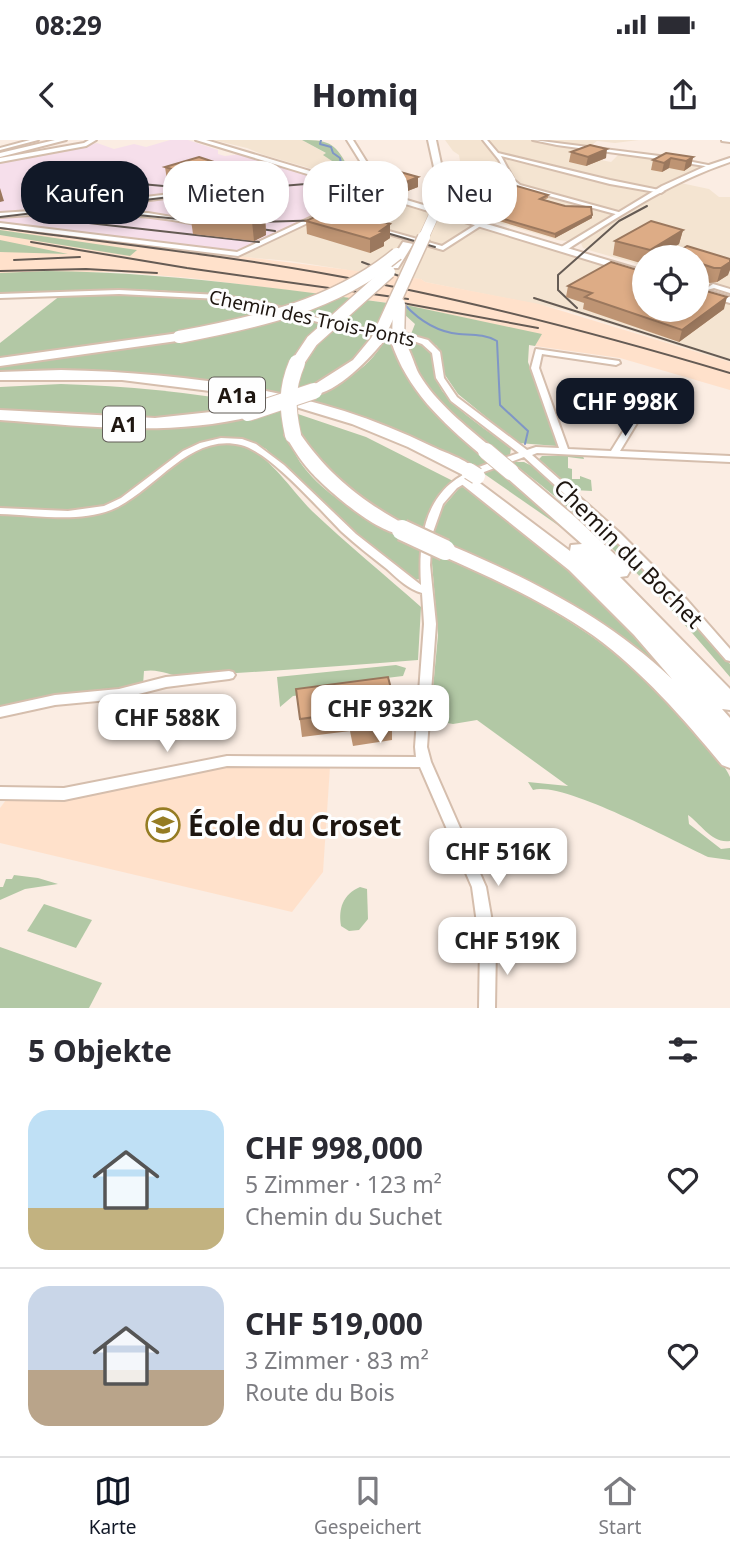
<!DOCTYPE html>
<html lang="de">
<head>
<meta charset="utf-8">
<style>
  body { margin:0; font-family:"Noto Sans",sans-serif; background:#f2f2f3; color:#2b2b33; height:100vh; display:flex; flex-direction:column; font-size:26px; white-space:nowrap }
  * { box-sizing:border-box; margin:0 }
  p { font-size:23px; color:#7c7c81 }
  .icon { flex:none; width:38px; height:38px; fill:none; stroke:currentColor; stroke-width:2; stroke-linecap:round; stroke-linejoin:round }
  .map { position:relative; height:868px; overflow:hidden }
  .panel { display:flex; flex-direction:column; background:#fff; flex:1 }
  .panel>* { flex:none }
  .guide { position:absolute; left:21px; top:21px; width:690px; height:63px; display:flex; gap:14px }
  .tools { position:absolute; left:632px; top:105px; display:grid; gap:14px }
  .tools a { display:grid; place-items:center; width:77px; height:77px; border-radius:50%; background:#fff; box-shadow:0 4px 10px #0003; font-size:35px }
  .price { position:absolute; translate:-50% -60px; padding:0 16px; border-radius:14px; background:#fff; color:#222; font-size:23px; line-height:46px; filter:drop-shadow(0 2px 4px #0008) }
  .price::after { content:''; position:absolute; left:50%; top:42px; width:21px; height:16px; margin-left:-10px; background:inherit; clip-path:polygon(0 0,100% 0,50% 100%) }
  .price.selected { background:#111827; color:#fff }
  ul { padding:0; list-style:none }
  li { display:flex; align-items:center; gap:21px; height:175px; padding:0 28px }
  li+li { border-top:2px solid #e1e1e2 }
  li span { display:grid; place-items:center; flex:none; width:196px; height:140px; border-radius:21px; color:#555 }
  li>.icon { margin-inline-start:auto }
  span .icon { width:84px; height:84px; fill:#fffc; stroke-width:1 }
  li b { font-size:30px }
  h2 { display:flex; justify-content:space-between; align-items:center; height:84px; padding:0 28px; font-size:30px }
  .chip { padding:0 24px; border-radius:28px; background:#fff; box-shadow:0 4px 10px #0003; font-size:24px; line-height:63px }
  .chip.selected { background:#111827; color:#fff }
  .status { display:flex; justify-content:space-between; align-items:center; height:49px; padding:0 35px; background:#fff; direction:ltr }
  .status svg { height:19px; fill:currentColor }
  header { display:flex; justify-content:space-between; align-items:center; height:91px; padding:0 28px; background:#fff; font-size:32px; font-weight:800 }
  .tab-bar { display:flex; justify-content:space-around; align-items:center; height:98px; border-top:2px solid #e1e1e2; background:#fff; font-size:19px; color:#7c7c81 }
  .tab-bar a { display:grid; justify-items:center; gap:4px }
  .tab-bar .selected { color:#111827 }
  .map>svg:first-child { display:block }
</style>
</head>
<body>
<div class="status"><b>08:29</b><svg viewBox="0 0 49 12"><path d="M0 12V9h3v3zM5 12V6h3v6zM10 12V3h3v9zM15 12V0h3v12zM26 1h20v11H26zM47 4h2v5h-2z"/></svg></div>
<header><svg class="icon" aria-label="back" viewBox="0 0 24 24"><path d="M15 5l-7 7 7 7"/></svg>Homiq<svg class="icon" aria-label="share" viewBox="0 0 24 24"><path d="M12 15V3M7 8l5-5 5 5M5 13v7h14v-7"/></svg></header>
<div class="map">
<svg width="730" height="868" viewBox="0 0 730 868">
  <rect width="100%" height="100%" fill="#fbede3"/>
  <g fill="#f4e4d1">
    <polygon points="213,0 302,0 327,14 335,27 323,32 264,15 247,8"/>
    <polygon points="445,0 639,0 615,3 597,1 589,7 586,17 611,22 621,12 645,14 706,26 676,42 709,49 719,57 730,57 730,150 697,141 696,117 644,117 644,126 592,111 583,108 581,103 558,100 444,67 448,39 462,33 459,15 453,11"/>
    <polygon points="377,56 608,125 644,170 696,170 697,152 730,162 730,222 565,170 425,142 421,139 393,137 290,121 231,116 351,65"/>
  </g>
  <polygon fill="#f6dfeb" points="170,0 188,0 218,10 218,14 225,16 240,14 363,53 231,116 0,86 0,21 97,3 114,9 134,4 146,7"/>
  <g fill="#ffe1cb">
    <polygon points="0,86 421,139 425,142 539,164 730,222 730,250 620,218 535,206 541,195 406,165 190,138 118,132 0,133"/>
    <polygon points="225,626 330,627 323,732 292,772 0,703 0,668 6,660 70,659"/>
  </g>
  <g fill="#b2c8a5">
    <path d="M302,0C332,0 335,4 350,30H365L368,37L363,42L340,36L331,28L334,27L332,21L323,15L326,13Z"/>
    <polygon points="0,90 137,110 130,116 0,95"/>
    <polygon points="0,100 68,114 0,112"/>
    <path d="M47,131C162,132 274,148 388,163L377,190C324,184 274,163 220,156C148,146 73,149 0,155V133Z"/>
    <polygon points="94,153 217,158 282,171 178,193 0,219 0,203 61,155"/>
    <polygon points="406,165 542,194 535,206 529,205 528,222 557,306 518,303 458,254 445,235 437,206 411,194 415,184 404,174"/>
    <path d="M290,173L341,189L376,193L355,221L295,256C197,234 101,228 0,233V224Z"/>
    <path d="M386,195H393L400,222L492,321L475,328L379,282L307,259C337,246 375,227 386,195Z"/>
    <path d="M402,196C409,199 422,201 428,206C441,217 433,239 443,252C461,275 489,291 511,308L510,315L506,318C466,288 411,249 402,196Z"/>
    <path d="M61,244C130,246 197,253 266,266L187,280L0,272V247Z"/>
    <path d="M282,268C286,281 288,296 293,309C310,351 381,388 420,406L421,439L413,440L363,400L266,309C239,293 203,295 179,316L186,318C205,306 225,299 247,308C270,317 294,353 312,371C347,404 385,435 421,467L418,520C340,526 263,532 186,536C171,537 160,528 144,531L143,545C95,554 48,557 0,567V279C104,289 180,297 282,268Z"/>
    <path d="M292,272L366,297L455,342C437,356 425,372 422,394C399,384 356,361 338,344C319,326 301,297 292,272Z"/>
    <polygon points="542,316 583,316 584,319 568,317 568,328 572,329 572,339 580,339 580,336 591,340 592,351 574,350 539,319"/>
    <path d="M511,322H524L534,327L637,421L730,524V537C665,460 593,382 511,322Z"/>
    <polygon points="498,327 575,397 483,333"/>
    <path d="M461,346C548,402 618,475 685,553L652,523L432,399L443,367Z"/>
    <path d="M431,411C540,460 614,497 693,590C704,604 723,621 730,637C730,647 730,688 730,701C712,704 700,683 688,675L689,684L721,709L730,708V720L708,717C675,702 564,641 533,650L528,642L568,646L477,580L453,584L430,580L438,495Z"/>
    <polygon points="396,525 406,528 403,536 378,539 379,546 293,556 280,567 277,537"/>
    <polygon points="14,735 38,738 58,744 25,749 0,760 0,747 3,747 6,739 12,739"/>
    <path d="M360,747L367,749L368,779L359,790L349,791L341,786C338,769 343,754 360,747Z"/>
    <polygon points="44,764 92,780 76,808 27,791"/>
    <polygon points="0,807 102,843 89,868 0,868"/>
  </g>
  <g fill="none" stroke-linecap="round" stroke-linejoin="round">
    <g stroke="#7f96c6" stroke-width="2">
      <polyline points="321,0 320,4 331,7 333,13 340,18 342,30 360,37 360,41"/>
      <path d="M405,165C419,180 437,192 459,194C472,195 485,194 497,201L500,265L528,291L525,304"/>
    </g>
    <defs>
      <g id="minor">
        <polygon points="30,0 38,0 0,10 0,8"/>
        <polygon points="483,0 487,0 498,13 610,40 664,51 661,53 610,44 501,16 514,40 520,45 622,73 619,75 516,47 510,42 499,20"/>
        <polygon points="533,0 667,17 713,26 711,27 667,20 557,5"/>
        <polygon points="722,0 730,0 730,2 722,1"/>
        <polygon points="370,50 375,51 238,116 0,87 0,83 237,112"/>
        <polygon points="195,51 197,54 31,75 0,77 0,73 31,71"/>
        <path d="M117,72L148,73L207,83L204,85C167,80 130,69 94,82L91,80L102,75Z"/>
        <polygon points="480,82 483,84 482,85 443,110 375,90 378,88 442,106"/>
        <polygon points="713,144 730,149 730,153 714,148 707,150 707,148"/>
        <path d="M119,150L220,155L265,163L350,187L400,192L428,200L440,212L444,238L457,257L527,310L536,307L559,308L531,228L536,209L619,221L620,223L616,225L542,214L539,228L568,309L611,311L652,245L656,243L660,245L620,311L730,316V322L537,313L532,315L620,393L687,460L730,509V521L726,520L679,466L612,397L524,317L484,332L457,348L443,364L432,395L430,425L436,484L427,607L431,622L486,747L496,805L495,868H479L480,805L472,747L420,627L227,626L64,660L0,659V647L64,648L227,616L416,617L415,607L424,484L422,453C408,449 398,439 387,429C372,417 356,405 342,392C320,370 270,312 241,305C189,292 155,352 111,370C77,383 36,375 0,374V368L68,371L104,366L121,358L183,311L200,303L221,298L242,299L256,304L284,325L356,394L421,445C419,410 421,369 450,344C469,328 496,321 519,313L451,261L436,238L432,213L422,204L399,196L350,191L264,167L220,159L119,154L0,158V154Z"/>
        <polygon points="229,531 233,532 235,535 233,538 229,539 166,547 119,559 55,565 0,577 0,567 55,555 119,549 166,537"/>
      </g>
      <g id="tertiary">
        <polygon points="89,0 96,0 86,6 0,22 0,18 84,3"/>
        <polygon points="347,0 353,0 376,37 372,44 374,49 387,51 387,53 370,52 366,44 370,37"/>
        <path d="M730,18V22C670,42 618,77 565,111L558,109L662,46L706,26Z"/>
      </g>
      <g id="secondary">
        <polygon points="55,0 66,0 0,17 0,13"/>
        <polygon points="196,0 206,0 644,131 644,137"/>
        <polygon points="696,147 730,157 730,163 696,153"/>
      </g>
      <g id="motorway">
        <polygon points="428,0 436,0 444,38 436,36"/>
        <polygon points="403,102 413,104 398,128 390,128 388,126"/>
        <polygon points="179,193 186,197 184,200 0,226 0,218"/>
        <path d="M377,196L384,200C372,217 331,259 309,254L307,251L309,248L353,220L372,197Z"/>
        <path d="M398,197C409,201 413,223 419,234C436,263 466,286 492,308L494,311L492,314H480C442,282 407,250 391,201Z"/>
        <path d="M61,230C187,233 316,249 431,306C445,313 467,319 477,331L475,335H463L408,307L352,284L296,267L242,255L122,240H0V232Z"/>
        <path d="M248,268L253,270L256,273L253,276C171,297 84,286 0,280V270L155,278Z"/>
        <path d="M293,290L299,292C328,335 363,362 408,386L411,390L408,394C384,400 326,349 310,331C300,320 293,308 285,295Z"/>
        <path d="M511,327L517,328L574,376L627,426L630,431L627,436L620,437L730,549V570L722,569L730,578V628L722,625C683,578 643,532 594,496C546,462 492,438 438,414L436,410L438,406H452C532,440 608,478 672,539L634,495L569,430L459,342L467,337L473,338L570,411L571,405L582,404L505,336L503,332L505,328Z"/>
      </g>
    </defs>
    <use href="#minor" stroke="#d5bead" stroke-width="4"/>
    <use href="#tertiary" stroke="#d5bead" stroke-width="4"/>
    <use href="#secondary" stroke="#d5bead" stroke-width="4"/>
    <use href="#motorway" stroke="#d5bead" stroke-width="4"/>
    <use href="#minor" fill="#fff" fill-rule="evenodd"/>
    <use href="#tertiary" fill="#fff" fill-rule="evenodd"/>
    <use href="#secondary" fill="#fff" fill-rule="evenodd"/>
    <use href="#motorway" fill="#fff" fill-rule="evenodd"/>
    <g stroke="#655b54" stroke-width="2">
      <polyline points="112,33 141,44 186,48"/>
      <polyline points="52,60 94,56"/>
      <polyline points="106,72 210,82"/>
      <polyline points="0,77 221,51 318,43"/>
      <polyline points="53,79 259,102"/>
      <polyline points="258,82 328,80"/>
      <polyline points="248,87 275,91"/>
      <path d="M0,88C111,103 222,115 332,135C467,159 599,194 730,233"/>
      <polyline points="373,89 435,107"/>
      <polyline points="31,102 187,128 408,159"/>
      <polyline points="14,120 80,117"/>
      <polyline points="362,122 407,139"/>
      <polyline points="0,131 86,129 157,133"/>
      <polyline points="534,158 730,220"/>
      <polyline points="397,162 538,188"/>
      <polyline points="577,168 558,150 558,135 619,81 647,66"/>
    </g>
    <defs>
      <polyline id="motorway-bridge-far3" points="423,99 433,77 441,36"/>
      <g id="motorway-bridge-far2">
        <path d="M179,197C258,182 334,166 397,114"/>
        <polyline points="377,200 424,97"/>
        <polyline points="398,201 399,164"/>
        <polyline points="296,225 312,201 389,132"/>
      </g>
      <g id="motorway-bridge-far1">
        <polyline points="248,273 314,251"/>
        <path d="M293,295C287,268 286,249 297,223"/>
        <polyline points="486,311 511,332"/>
        <polyline points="469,331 477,336"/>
      </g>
      <polyline id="motorway-bridge" points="402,390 445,410"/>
    </defs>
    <use href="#motorway-bridge-far3" stroke="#d5bead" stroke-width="11" stroke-linecap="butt"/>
    <use href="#motorway-bridge-far2" stroke="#d5bead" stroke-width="15" stroke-linecap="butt"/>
    <use href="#motorway-bridge-far1" stroke="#d5bead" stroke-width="18" stroke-linecap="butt"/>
    <use href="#motorway-bridge" stroke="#d5bead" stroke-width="24" stroke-linecap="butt"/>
    <use href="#motorway-bridge-far3" stroke="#fff" stroke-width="10"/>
    <use href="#motorway-bridge-far2" stroke="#fff" stroke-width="12"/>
    <use href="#motorway-bridge-far1" stroke="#fff" stroke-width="16"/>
    <use href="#motorway-bridge" stroke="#fff" stroke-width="20"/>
  </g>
  <g fill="#be9473">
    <polygon points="571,12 606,18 586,26 569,22"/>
    <polygon points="666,13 693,17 691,26 684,31 669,28 662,32 651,30 653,20"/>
    <polygon points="211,21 213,33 180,44 167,40 165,27"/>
    <polygon points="315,31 333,40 334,59 324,60 316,50"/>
    <polygon points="380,35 418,37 418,47 405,52 380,44"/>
    <polygon points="457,46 548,55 548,58 544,60 592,78 555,98 456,68"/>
    <polygon points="340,63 381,76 380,81 390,84 390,98 384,102 384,106 370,113 307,94 306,81 340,70"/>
    <polygon points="190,73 265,75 266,95 254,101 193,94"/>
    <polygon points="683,90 679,104 658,117 644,117 644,124 613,115 615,101"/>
    <polygon points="673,115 730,119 728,135 717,142 710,143 696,138 696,117 672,117"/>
    <polygon points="568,146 724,169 679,202 583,169 584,163 566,157"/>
    <polygon points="296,549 396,568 395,586 392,587 392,600 353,606 350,591 302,597"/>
  </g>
  <g fill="#9b785e">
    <polygon points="607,9 606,18 586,26 588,17"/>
    <polygon points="693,17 691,26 684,31 686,21"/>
    <polygon points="671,18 669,28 662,32 664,23"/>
    <polygon points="211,21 213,33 180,44 178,31"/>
    <polygon points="418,37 418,47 405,52 406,42"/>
    <polygon points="333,40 334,59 324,60 323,41"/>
    <polygon points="0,48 4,61 0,62"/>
    <polygon points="265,75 266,95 254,101 252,81"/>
    <polygon points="592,75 592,78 555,98 555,94"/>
    <polygon points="390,84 390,98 384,102 384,106 370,113 370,99"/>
    <polygon points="683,90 679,104 658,117 648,117 650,110"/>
    <polygon points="730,122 730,130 728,135 717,142 721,128"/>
    <polygon points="727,157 724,169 679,202 682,190"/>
  </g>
  <g fill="#ddac86" stroke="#9b785e" stroke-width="2">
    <polygon points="590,5 607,9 588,17 571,12"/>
    <polygon points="666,13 693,17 686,21 671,18 664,23 653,20"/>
    <polygon points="199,17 211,21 178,31 165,27"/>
    <polygon points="325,30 333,40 323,41 315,31"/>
    <polygon points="393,30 418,37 406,42 380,35"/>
    <polygon points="465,42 506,43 548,55 540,59 565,66 591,67 592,75 555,94 456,65 457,46"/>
    <polygon points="351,58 368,62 381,76 340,63"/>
    <polygon points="191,66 265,75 252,81 190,73"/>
    <polygon points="333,68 390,84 380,91 384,92 370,99 306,81"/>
    <polygon points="651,81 683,90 650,110 615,101"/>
    <polygon points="687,106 730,119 730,122 721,128 714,128 696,122 696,117 680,117 673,115"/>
    <polygon points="611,122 644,132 644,170 696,170 696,148 727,157 682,190 585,157 592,153 568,146"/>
    <polygon points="388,537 396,568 389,569 392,582 353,587 350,572 300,579 296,549"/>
  </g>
  <defs>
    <symbol id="school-ring" viewBox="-11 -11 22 22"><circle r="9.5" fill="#fefefe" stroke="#957c23" stroke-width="1.5"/><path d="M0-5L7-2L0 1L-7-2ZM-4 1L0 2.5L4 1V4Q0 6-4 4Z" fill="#957c23"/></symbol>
  </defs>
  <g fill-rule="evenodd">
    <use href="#school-ring" x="144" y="666" width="38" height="38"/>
  </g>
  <g text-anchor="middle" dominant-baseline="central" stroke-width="6" stroke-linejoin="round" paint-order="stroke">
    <g font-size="19" fill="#1e1610" stroke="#fefefe">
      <text transform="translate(312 178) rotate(12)">Chemin des Trois-Ponts</text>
    </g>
    <g fill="#fefefe" stroke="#615c57" stroke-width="2">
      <rect x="209" y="237.5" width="56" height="35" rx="5"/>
      <rect x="103" y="266.5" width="42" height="35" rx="5"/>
    </g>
    <g font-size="21" font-weight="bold" fill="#1e1610">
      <text x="237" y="255">A1a</text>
      <text x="124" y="284">A1</text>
    </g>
    <g font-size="23" fill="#1e1610" stroke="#fefefe">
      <text transform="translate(629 413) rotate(45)">Chemin du Bochet</text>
    </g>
    <g font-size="28" font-weight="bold" fill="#1e1610" stroke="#fefefe" text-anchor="start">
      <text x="188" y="685">École du Croset</text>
    </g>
  </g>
</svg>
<div class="tools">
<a><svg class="icon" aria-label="locate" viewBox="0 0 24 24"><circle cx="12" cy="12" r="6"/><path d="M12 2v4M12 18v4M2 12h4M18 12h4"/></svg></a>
</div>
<b class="price selected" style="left:625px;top:298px">CHF 998K</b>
<b class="price" style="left:380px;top:605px">CHF 932K</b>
<b class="price" style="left:167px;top:614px">CHF 588K</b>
<b class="price" style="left:498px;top:748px">CHF 516K</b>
<b class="price" style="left:507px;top:837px">CHF 519K</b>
<div class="guide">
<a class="chip selected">Kaufen</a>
<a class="chip">Mieten</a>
<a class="chip">Filter</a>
<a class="chip">Neu</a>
</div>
</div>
<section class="panel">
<h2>5 Objekte<svg class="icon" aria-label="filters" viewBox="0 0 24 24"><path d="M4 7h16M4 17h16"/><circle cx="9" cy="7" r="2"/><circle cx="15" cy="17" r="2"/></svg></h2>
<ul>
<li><span style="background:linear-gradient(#bfe0f5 70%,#c2b280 0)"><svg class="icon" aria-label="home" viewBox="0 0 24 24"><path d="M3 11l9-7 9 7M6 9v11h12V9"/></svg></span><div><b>CHF 998,000</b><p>5 Zimmer · 123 m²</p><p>Chemin du Suchet</p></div><svg class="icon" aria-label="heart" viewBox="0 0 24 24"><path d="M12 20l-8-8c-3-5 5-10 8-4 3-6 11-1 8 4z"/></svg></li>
<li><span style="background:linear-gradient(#c9d6e8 60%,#b9a48a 0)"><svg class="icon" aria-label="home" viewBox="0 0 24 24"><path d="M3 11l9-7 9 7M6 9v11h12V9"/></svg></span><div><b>CHF 519,000</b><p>3 Zimmer · 83 m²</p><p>Route du Bois</p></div><svg class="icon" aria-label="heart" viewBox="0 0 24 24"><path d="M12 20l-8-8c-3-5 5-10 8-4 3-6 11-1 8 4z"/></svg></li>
</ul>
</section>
<nav class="tab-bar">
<a class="selected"><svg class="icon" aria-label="map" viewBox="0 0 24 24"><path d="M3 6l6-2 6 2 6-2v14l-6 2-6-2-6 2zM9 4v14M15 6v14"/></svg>Karte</a>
<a><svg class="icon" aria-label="saved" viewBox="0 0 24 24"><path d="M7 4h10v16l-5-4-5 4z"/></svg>Gespeichert</a>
<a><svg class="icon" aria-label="home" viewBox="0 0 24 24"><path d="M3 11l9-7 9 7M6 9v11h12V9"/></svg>Start</a>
</nav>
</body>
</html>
